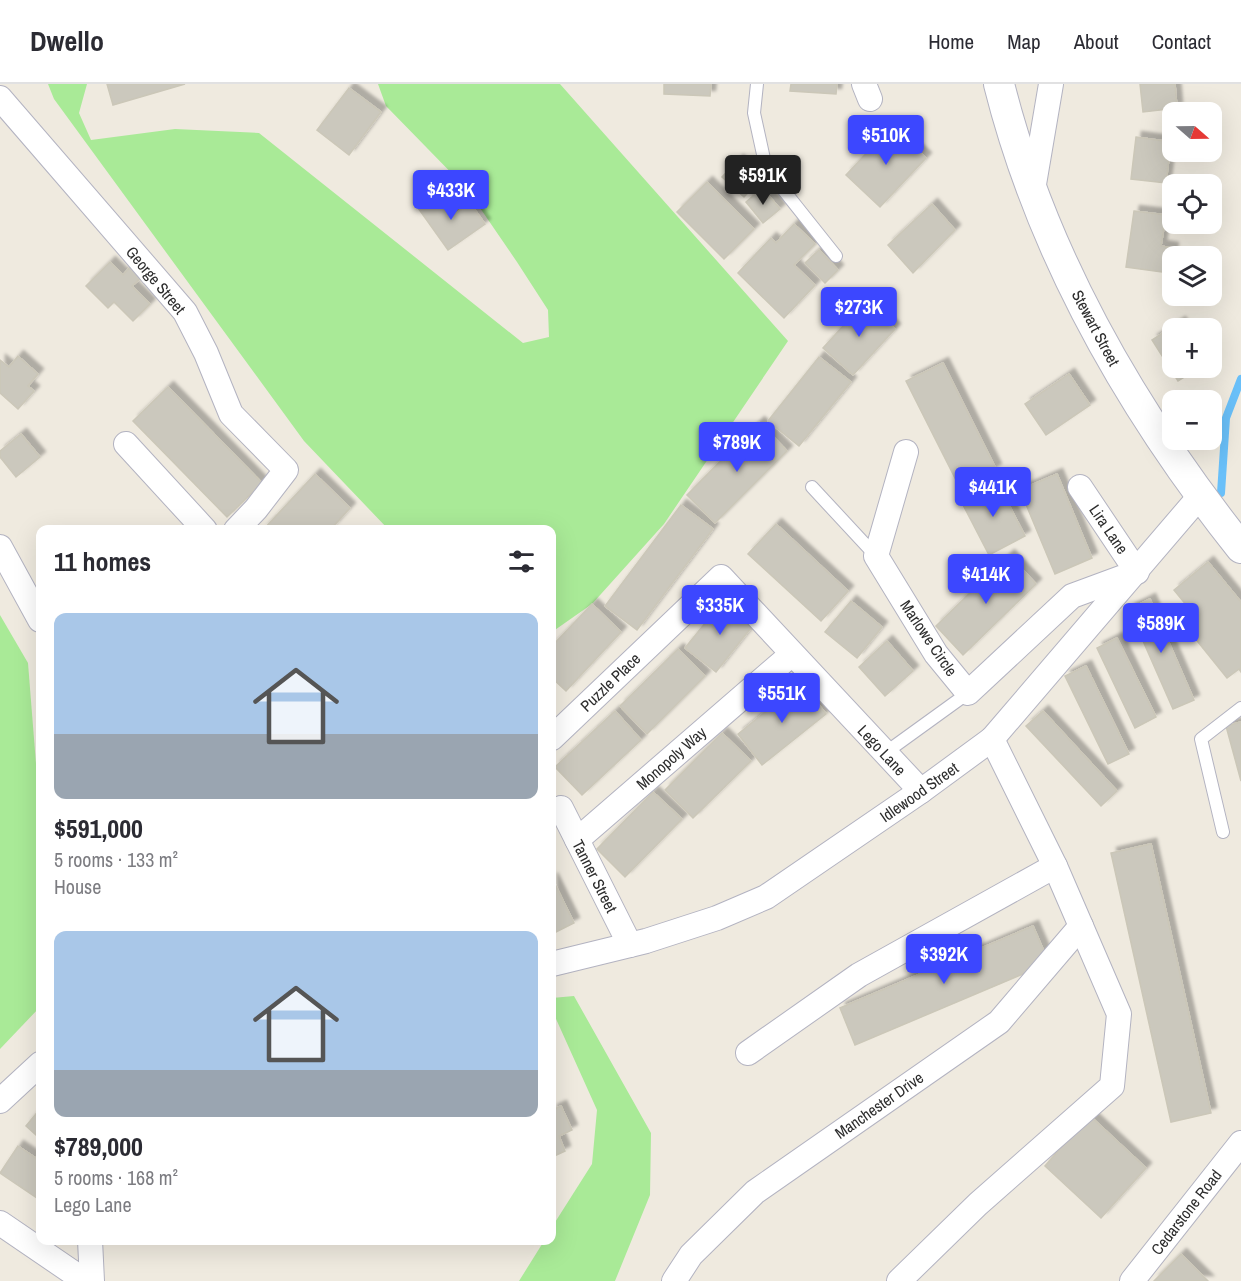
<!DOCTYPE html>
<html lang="en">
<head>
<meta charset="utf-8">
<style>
  body { margin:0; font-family:"Archivo Narrow",sans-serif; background:#f7f7f7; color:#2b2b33; height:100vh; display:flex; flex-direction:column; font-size:22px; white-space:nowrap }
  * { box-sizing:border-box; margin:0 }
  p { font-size:20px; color:#7c7c81 }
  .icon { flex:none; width:33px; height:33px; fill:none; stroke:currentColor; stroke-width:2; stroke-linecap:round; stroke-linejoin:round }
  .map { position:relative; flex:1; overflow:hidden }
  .drawer { position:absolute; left:36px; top:441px; width:520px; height:720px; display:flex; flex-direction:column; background:#fff; border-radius:12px; box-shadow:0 6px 24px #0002 }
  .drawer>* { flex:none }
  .needle { width:39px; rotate:110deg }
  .controls { position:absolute; left:1162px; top:18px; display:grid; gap:12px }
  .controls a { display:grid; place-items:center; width:60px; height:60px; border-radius:12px; background:#fff; box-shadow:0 6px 24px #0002; font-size:30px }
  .price { position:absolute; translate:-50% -51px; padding:0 14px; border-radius:6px; background:#3c47ff; color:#fff; font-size:20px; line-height:39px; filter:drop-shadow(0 2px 3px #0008) }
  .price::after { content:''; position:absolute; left:50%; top:36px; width:18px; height:14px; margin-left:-9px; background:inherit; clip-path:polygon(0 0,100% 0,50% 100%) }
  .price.active { background:#222; color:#fff }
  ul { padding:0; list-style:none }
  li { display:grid; align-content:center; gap:12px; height:318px; padding:0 18px }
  li span { display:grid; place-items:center; height:186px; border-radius:12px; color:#555 }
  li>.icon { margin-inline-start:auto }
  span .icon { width:108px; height:108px; fill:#fffc; stroke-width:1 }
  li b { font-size:26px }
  h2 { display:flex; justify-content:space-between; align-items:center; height:72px; padding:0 18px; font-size:26px }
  header { display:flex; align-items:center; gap:36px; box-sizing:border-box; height:84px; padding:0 30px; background:#fff; border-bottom:2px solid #e1e1e2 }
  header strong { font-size:28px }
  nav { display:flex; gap:33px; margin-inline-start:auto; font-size:21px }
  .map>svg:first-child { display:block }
</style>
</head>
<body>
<header>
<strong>Dwello</strong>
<nav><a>Home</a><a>Map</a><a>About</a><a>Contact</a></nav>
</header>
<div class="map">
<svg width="1241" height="1197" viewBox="0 0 1241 1197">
  <defs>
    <filter id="shadow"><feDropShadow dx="5.5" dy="-5.5" stdDeviation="1.5" flood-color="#0004"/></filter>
  </defs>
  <rect width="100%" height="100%" fill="#efeadf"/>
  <g fill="#a9ea97">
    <polygon points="48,0 87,0 79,29 91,56 175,45 259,49 523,259 549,253 548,226 517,178 467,105 386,22 378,0 560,0 788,257 664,440 592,520 552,548 552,446 388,445 304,357 54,15"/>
    <polygon points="0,531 28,579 40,730 40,923 0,965"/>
    <polygon points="574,912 651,1049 650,1111 615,1197 519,1197 544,1157 552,1156 552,1143 592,1080 597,1026 552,926 552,914"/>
  </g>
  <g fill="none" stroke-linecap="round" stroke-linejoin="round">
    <polyline stroke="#6ac0f9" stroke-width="8" points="1221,409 1226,334 1241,295"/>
  </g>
  <g fill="#cbc8bd" stroke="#cbc7b8" stroke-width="1.5" filter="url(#shadow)">
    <polygon points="107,0 185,0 113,21"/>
    <polygon points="664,0 711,0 710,12 664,10"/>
    <polygon points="791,0 837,0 836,10 790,7"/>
    <polygon points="1140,0 1175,0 1177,24 1143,28"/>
    <polygon points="349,4 381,28 349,71 317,46"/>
    <polygon points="892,42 926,74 880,123 846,91"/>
    <polygon points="1136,53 1171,58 1166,99 1131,95"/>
    <polygon points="738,76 760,96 744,113 722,93"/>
    <polygon points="707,98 754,145 724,175 677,128"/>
    <polygon points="762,104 780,125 763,139 746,118"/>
    <polygon points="440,108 455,130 470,119 485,140 448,166 418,124"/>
    <polygon points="932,120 955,146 913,189 888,161"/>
    <polygon points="1134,127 1166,131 1161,162 1173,164 1169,189 1126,183"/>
    <polygon points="794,140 815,160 794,181 815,201 784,234 738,189 771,154 776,159"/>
    <polygon points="819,166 838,186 825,199 805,179"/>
    <polygon points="110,178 123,191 131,182 141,194 132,202 150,220 133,237 114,218 108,224 86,202"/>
    <polygon points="866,217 895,245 853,291 823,264"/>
    <polygon points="1180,238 1184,244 1173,244 1173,284 1199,284 1178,297 1152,256"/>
    <polygon points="18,272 38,290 28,302 34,307 18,325 0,309 0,276 9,283"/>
    <polygon points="819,273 851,298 799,362 768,337"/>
    <polygon points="943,279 996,385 960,404 906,297"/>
    <polygon points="1069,290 1090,321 1046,351 1025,320"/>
    <polygon points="168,303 262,399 227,433 133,337"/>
    <polygon points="759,338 787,367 715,439 687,411"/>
    <polygon points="21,350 40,373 16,393 0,373 0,367"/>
    <polygon points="315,390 350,424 330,446 263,446"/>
    <polygon points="1057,390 1092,474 1055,490 1020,406"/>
    <polygon points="997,398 1025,452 989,471 961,417"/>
    <polygon points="681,421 713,445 637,546 605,522"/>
    <polygon points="776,440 848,507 821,537 748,470"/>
    <polygon points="1009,471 1036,500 963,571 936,542"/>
    <polygon points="1208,478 1241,518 1241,588 1239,585 1227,594 1186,543 1197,534 1174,506"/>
    <polygon points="1150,515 1194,616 1173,625 1129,525"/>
    <polygon points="724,516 754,540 716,588 685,564"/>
    <polygon points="851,517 882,543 857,574 825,548"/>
    <polygon points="592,520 621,548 566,607 552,594 552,562"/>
    <polygon points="1117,554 1156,633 1135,644 1097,564"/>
    <polygon points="887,557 913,587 885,612 859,583"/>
    <polygon points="678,565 705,592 647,650 620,622"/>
    <polygon points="1086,582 1129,670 1108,680 1065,592"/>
    <polygon points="801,599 826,630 762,681 738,650"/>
    <polygon points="615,627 641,656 582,711 555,683"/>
    <polygon points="1043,627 1117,707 1101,722 1026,642"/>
    <polygon points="1241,638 1241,697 1226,642"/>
    <polygon points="722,649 751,677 693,734 665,706"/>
    <polygon points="653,708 682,735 625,793 597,765"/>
    <polygon points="1151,760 1211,1029 1171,1038 1111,769"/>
    <polygon points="552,794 574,839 552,850"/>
    <polygon points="1033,842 1049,879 855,961 840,924"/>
    <polygon points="561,1022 572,1046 559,1052 565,1067 552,1073 552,1026"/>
    <polygon points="40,1025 40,1048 37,1052 26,1042"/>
    <polygon points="1089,1031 1146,1084 1101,1134 1045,1082"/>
    <polygon points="18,1062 40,1077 40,1116 0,1089"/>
    <polygon points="1181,1170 1208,1197 1154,1197"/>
  </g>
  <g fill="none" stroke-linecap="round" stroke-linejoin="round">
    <defs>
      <g id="service">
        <polyline points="757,0 754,29 766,84 836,172"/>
        <polyline points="812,403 876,472"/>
        <polyline points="885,669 968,609"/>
        <polyline points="1223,748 1201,655 1241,624"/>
      </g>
      <g id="minor">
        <polyline points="864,0 870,15"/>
        <polyline points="0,14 185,228 206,269 231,330 286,386 256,425 236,446"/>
        <polyline points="1033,106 1051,0"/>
        <polyline points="126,360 205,446"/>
        <polyline points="906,368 876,472 936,570 968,609 1072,512 1137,488 1080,403"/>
        <polyline points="0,463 40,536"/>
        <polyline points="552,654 721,493 921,707"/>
        <polyline points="561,724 630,861"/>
        <polyline points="577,756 792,570"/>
        <polyline points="552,880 646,857 717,834 766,813 921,707 992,655 1200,412"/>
        <polyline points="748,969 859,891 1055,782"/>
        <polyline points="0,1017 40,980"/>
        <polyline points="0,1139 85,1197"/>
        <polyline points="90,1156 92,1197"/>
        <polyline points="674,1197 691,1171 755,1108 999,938 1081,842"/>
        <polyline points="899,1197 978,1120 1112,1002 1119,930 1055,782 992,655"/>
        <polyline points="1132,1197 1241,1059"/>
      </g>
      <path id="tertiary" d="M999,0C1042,171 1132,327 1241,464"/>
    </defs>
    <use href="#service" stroke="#b3b3c1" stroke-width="14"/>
    <use href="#minor" stroke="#b3b3c1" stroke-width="26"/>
    <use href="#tertiary" stroke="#b3b3c1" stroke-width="32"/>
    <use href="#service" stroke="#fff" stroke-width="12"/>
    <use href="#minor" stroke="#fff" stroke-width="24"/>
    <use href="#tertiary" stroke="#fff" stroke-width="30"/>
  </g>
  <g text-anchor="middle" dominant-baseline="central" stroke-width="4.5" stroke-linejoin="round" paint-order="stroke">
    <g font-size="16" fill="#2d2d2d" stroke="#fff">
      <text transform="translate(156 196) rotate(50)">George Street</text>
      <text transform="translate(1096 244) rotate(62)">Stewart Street</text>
      <text transform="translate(1109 445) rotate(56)">Lira Lane</text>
      <text transform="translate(929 554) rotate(56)">Marlowe Circle</text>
      <text transform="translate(610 598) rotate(-44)">Puzzle Place</text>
      <text transform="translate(882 666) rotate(47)">Lego Lane</text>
      <text transform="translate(671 674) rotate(-41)">Monopoly Way</text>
      <text transform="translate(919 708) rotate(-35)">Idlewood Street</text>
      <text transform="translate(595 792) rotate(63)">Tanner Street</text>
      <text transform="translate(879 1021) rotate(-35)">Manchester Drive</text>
      <text transform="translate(1186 1128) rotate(-52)">Cedarstone Road</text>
    </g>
  </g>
</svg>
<div class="controls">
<a><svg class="needle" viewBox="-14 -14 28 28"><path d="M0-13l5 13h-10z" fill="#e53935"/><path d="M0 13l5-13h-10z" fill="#7c7c81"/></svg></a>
<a><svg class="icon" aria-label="locate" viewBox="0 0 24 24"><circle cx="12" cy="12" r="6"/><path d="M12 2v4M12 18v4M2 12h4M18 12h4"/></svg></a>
<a><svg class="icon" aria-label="layers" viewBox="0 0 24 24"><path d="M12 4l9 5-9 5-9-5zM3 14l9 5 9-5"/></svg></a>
<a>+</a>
<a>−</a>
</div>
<b class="price" style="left:886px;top:82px">$510K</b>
<b class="price active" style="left:763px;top:122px">$591K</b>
<b class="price" style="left:451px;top:137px">$433K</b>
<b class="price" style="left:859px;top:254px">$273K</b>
<b class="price" style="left:737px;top:389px">$789K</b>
<b class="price" style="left:993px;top:434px">$441K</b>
<b class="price" style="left:986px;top:521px">$414K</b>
<b class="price" style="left:720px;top:552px">$335K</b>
<b class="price" style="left:1161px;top:570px">$589K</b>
<b class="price" style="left:782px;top:640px">$551K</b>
<b class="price" style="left:944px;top:901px">$392K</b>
<section class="drawer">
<h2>11 homes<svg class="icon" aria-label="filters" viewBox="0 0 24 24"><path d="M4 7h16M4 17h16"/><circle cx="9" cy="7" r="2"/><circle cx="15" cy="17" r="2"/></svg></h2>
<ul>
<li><span style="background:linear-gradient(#a9c7e8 65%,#9aa5b1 0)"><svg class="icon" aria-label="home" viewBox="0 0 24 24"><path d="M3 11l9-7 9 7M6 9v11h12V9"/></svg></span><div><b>$591,000</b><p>5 rooms · 133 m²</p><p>House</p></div></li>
<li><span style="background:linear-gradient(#a9c7e8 75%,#9aa5b1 0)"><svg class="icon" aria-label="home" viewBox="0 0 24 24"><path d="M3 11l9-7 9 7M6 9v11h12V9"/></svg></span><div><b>$789,000</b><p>5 rooms · 168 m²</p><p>Lego Lane</p></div></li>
</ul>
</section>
</div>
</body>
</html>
